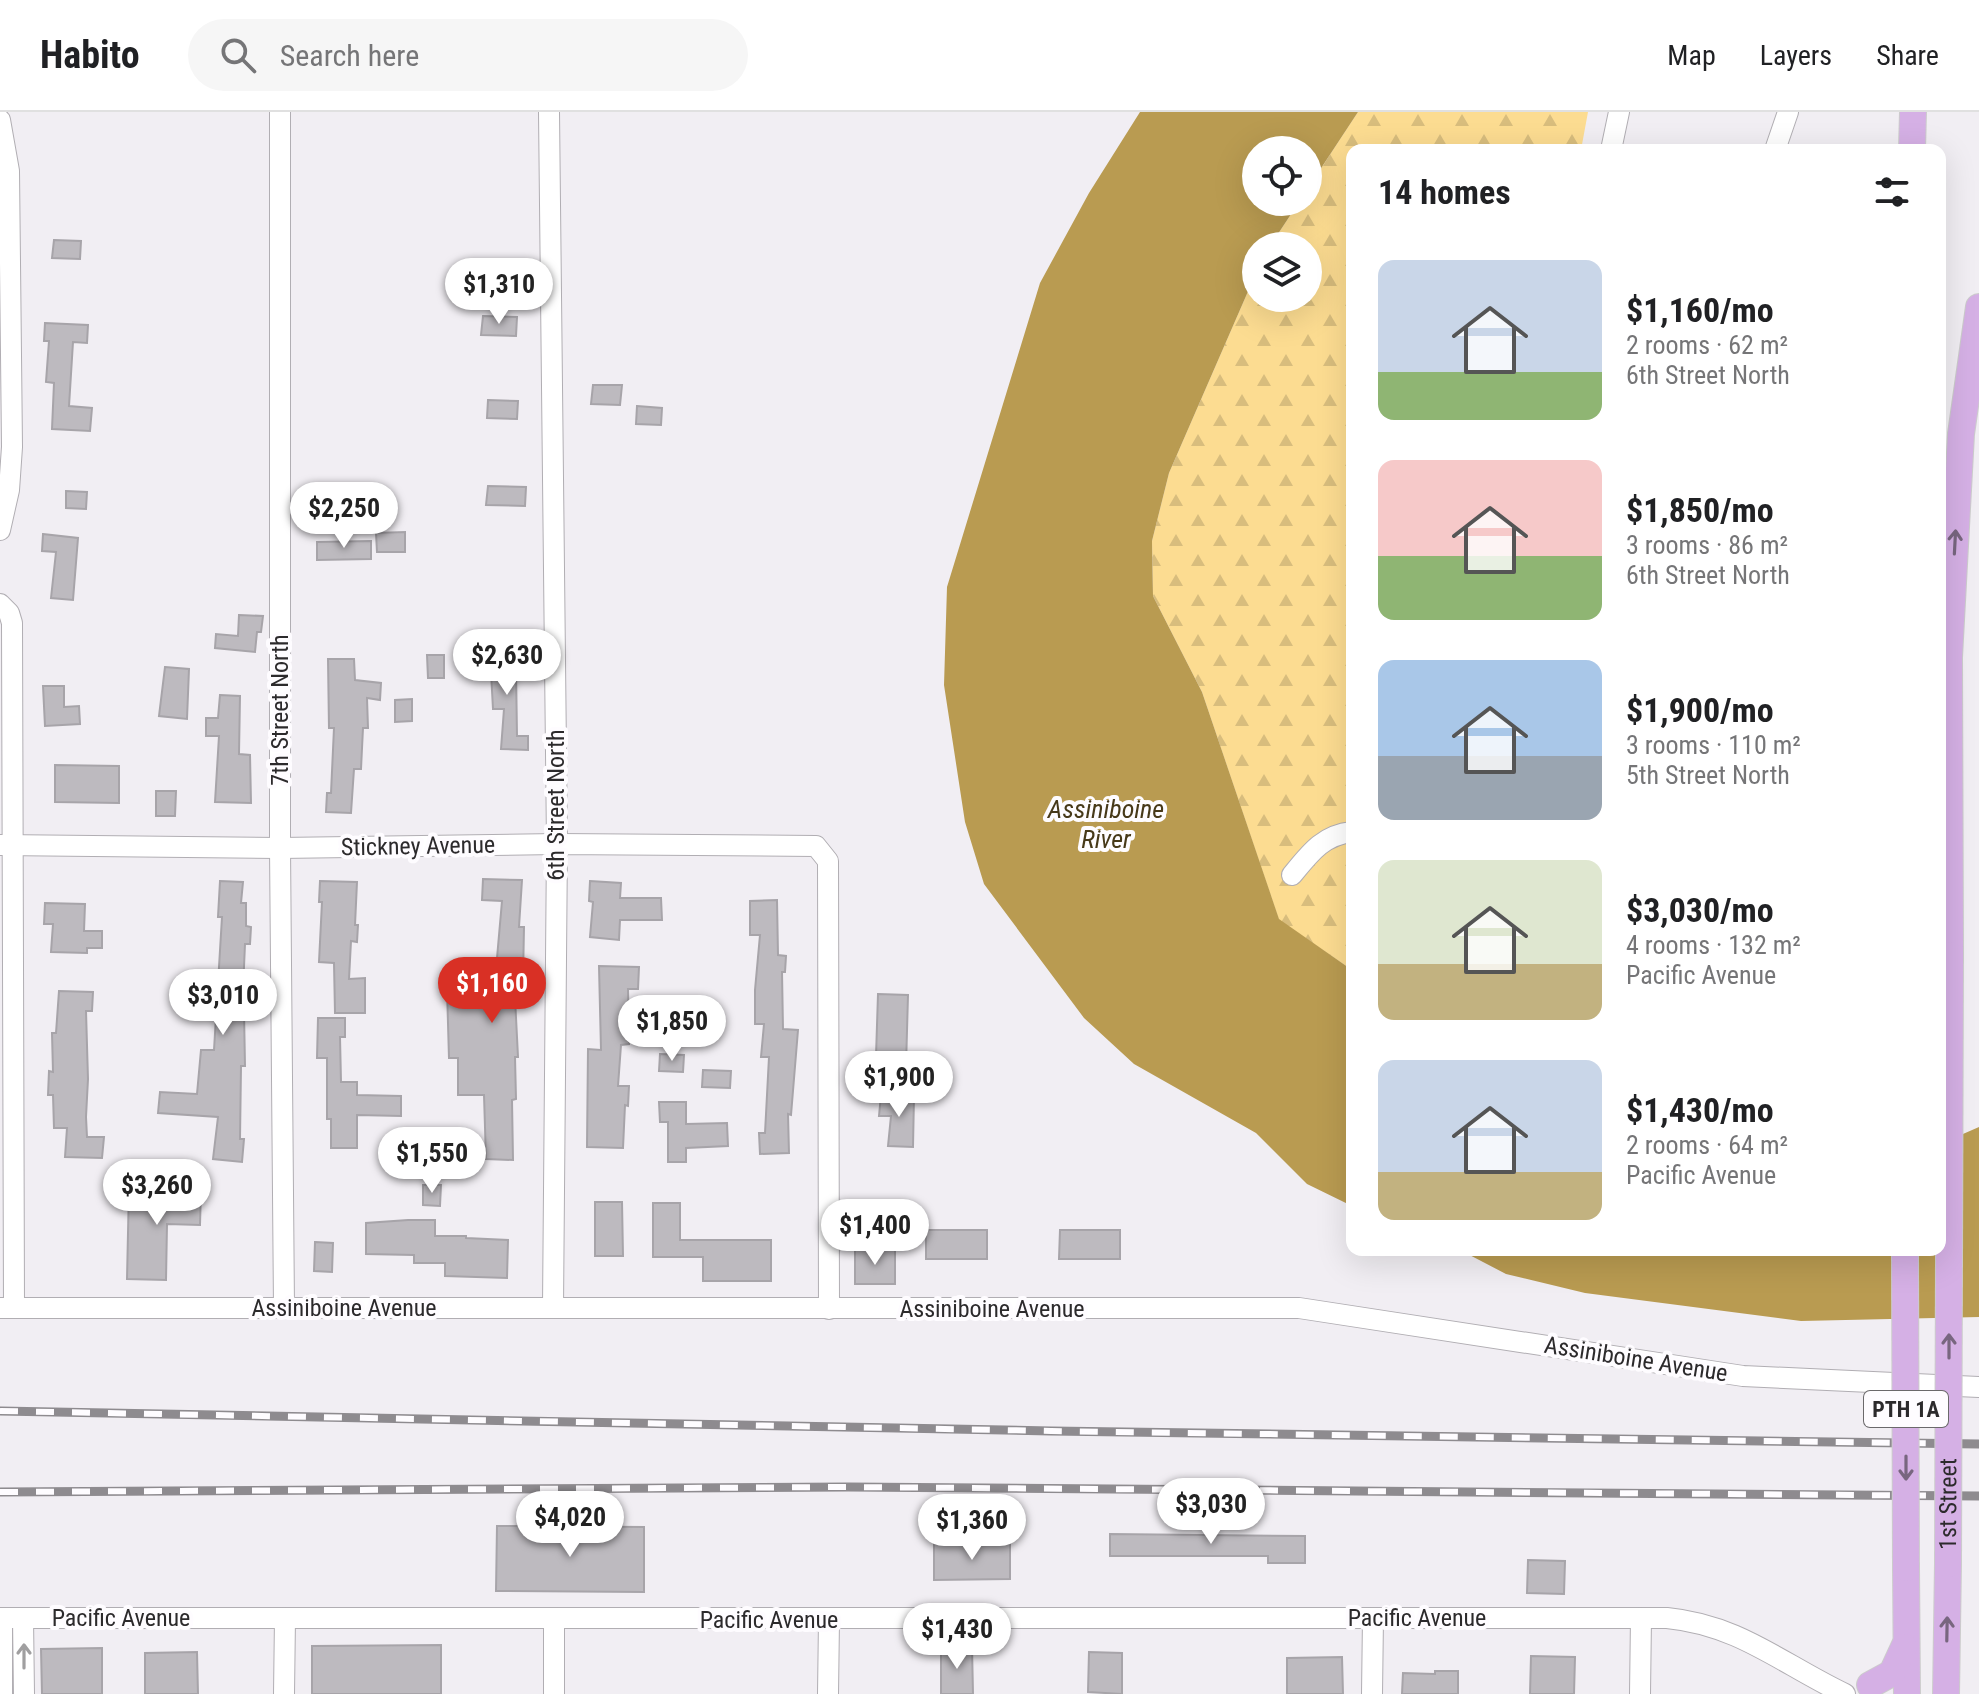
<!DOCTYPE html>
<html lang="en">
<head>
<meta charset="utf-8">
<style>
  body { margin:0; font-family:"Roboto Condensed",sans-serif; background:#f6f6f6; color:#202124; height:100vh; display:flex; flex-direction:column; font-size:30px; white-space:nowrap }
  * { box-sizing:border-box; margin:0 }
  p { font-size:26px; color:#757577 }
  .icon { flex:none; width:44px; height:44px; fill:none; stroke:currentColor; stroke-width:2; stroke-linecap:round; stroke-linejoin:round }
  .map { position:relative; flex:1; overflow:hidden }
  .sheet { position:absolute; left:1346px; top:32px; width:600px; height:1112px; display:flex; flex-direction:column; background:#fff; border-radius:16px; box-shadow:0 8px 32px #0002 }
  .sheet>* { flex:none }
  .tools { position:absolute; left:1242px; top:24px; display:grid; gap:16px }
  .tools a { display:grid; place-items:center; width:80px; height:80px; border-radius:50%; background:#fff; box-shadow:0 8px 32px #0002; font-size:40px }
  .price { position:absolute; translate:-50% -68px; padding:0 18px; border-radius:28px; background:#fff; color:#222; font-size:26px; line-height:52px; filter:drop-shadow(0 2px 4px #0008) }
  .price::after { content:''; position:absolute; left:50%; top:48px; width:24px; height:18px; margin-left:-12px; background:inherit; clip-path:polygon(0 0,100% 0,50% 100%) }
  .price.on { background:#d93025; color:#fff }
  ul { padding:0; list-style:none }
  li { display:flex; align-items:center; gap:24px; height:200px; padding:0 32px }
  li span { display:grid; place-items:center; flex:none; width:224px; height:160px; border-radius:16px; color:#555 }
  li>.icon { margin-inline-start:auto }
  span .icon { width:96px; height:96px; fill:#fffc; stroke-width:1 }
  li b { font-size:34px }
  h2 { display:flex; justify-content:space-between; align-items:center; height:96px; padding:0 32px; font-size:34px }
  header { display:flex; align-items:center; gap:48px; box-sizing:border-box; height:112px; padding:0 40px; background:#fff; border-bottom:2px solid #e0e0e0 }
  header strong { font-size:38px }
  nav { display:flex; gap:44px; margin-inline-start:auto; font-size:28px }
  .search { width:560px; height:72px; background:#f6f6f6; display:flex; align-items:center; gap:20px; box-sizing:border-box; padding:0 28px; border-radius:44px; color:#757577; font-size:30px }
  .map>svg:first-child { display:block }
</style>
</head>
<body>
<header>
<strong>Habito</strong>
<div class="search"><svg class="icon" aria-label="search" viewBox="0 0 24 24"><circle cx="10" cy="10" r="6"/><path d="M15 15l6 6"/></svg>Search here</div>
<nav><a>Map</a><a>Layers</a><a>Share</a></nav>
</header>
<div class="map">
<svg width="1979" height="1582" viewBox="0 0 1979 1582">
  <defs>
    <pattern id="forest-firs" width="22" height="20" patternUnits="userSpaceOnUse" patternTransform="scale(2)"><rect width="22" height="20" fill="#fcdc91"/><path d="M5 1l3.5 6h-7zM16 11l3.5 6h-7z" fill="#d8bd7d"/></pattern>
  </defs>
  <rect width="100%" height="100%" fill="#f1eef3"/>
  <polygon fill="url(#forest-firs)" points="1358,0 1588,0 1581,38 1352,38 1352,858 1279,808 1202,580 1153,484 1152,429 1169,361 1256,161 1256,186 1308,186 1308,134 1270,134 1299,90 1308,90 1308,76"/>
  <g fill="#b99b51">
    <polygon points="1140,0 1358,0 1308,76 1308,38 1256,38 1256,90 1299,90 1270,134 1256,134 1256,161 1169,361 1152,429 1153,484 1202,580 1279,807 1352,858 1352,1094 1307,1072 1256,1021 1134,952 1084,906 984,772 965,710 944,573 947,475 1040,171 1089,81"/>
    <polygon points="1979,1015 1979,1205 1801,1209 1585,1181 1506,1162 1460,1138 1940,1138 1940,1032"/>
  </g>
  <g fill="#bdbabf" stroke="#a7a4a9" stroke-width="2">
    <polygon points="54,128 81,129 80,147 52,146"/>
    <polygon points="483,204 517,205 516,224 481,223"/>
    <polygon points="45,211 88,213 87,231 73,230 69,294 92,296 90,319 52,317 54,271 46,270 49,229 44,229"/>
    <polygon points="593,273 622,273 620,293 591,292"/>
    <polygon points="488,288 518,289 517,307 487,306"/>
    <polygon points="637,294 662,296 661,313 636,312"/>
    <polygon points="488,374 526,375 525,394 486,393"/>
    <polygon points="66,379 87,380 86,397 66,396"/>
    <polygon points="405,420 405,440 377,440 376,421"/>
    <polygon points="43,422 78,426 73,488 51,486 56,440 42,439"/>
    <polygon points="371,429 371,447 317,448 317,430"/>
    <polygon points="239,503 263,504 261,520 257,520 255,540 215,536 216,522 238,524"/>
    <polygon points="488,541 521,542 522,557 516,557 517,624 528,624 528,638 501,637 504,597 493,597 491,560 487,562"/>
    <polygon points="427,543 444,543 444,566 428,566"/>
    <polygon points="328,547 354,547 355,568 381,571 380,588 367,586 368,616 363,616 361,657 354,657 351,701 326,700 327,681 331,681 334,616 329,616"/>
    <polygon points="165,555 189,557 187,607 159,604"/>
    <polygon points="43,574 64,574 64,595 79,594 80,612 45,614"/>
    <polygon points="220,583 240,584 239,642 250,643 251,691 215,690 219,624 206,624 206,606 218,606"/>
    <polygon points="412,587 412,609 395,610 395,588"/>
    <polygon points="55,653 119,654 119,691 55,690"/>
    <polygon points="156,679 176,679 175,704 156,704"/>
    <polygon points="483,767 522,768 519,815 524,815 523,866 514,866 518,945 515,945 516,987 512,988 513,1048 486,1047 484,983 458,983 458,946 449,946 447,877 489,876 489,846 497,846 502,789 482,788"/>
    <polygon points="220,769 243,770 241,791 246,791 246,814 251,815 250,832 245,832 242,900 244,900 245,954 241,954 240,1027 244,1027 242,1050 213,1047 218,1005 158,1001 160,980 197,982 201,938 214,938 222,805 218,805"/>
    <polygon points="320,769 357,770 355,813 358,813 357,830 351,829 349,867 365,866 365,901 335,901 334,851 319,850 322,790 319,790"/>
    <polygon points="590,769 621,771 620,786 661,786 662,808 620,808 619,828 590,825 593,790 589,789"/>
    <polygon points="777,788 778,843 786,844 785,860 782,860 783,917 798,918 791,1003 788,1002 789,1041 760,1042 759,1021 765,1021 769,945 761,945 764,912 755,912 755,878 760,823 750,823 750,789"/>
    <polygon points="45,791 85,792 84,819 102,819 102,836 87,836 87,841 51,840 53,812 44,812"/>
    <polygon points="599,854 639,855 638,877 628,877 629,932 621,933 618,974 629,974 628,994 625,993 623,1036 587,1035 588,937 601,938"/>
    <polygon points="59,879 93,880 92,899 86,899 88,967 86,1005 87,1025 104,1025 102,1046 65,1045 67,1016 54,1016 53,983 48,983 49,959 53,960 52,921 56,921"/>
    <polygon points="878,882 908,883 906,955 883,954 883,944 876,944"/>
    <polygon points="318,906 345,906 345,925 340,925 341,970 357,970 357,983 401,984 401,1004 357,1003 357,1036 331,1036 331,1007 327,1007 327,946 317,946"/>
    <polygon points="660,942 684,943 683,960 659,959"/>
    <polygon points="703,958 731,959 730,976 702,975"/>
    <polygon points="881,983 914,984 913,1035 888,1034 891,1004 879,1004"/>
    <polygon points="659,990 686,990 686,1012 727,1011 728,1034 686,1036 686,1050 668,1050 668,1010 660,1010"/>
    <polygon points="423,1073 441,1073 440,1094 423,1093"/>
    <polygon points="129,1075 201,1077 200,1113 167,1112 166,1168 127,1167"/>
    <polygon points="595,1090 622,1090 623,1144 595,1144"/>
    <polygon points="653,1091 680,1091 680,1128 771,1128 771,1169 703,1169 703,1145 653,1145"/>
    <polygon points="408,1108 435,1108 435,1124 466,1124 466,1126 508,1128 507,1166 445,1164 445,1151 414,1151 414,1143 366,1142 366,1111"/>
    <rect x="926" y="1118" width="61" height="29"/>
    <polygon points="1060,1118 1120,1118 1120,1147 1059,1147"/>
    <polygon points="315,1130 333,1131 332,1160 314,1159"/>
    <polygon points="895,1137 895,1172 855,1172 855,1138"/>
    <polygon points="497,1414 644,1415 644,1480 496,1479"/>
    <polygon points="1110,1422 1305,1424 1305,1451 1268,1451 1268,1444 1110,1444"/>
    <polygon points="934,1432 1010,1432 1010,1467 934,1468"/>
    <polygon points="1528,1448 1565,1449 1564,1482 1527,1481"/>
    <polygon points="441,1533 441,1582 312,1582 312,1534"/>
    <polygon points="972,1535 973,1582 941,1582 941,1536"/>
    <polygon points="102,1536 102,1582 42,1582 41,1537"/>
    <polygon points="197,1540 198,1582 145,1582 145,1541"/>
    <polygon points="1089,1540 1122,1541 1122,1582 1088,1580"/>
    <polygon points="1531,1544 1575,1545 1574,1582 1530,1582"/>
    <polygon points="1342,1545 1343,1582 1287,1582 1287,1546"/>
    <polygon points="1435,1559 1458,1559 1458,1582 1402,1582 1403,1561 1435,1562"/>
  </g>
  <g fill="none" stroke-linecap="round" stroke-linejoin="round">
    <defs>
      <g id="minor">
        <polyline points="280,0 280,736 284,1196"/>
        <polyline points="549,0 557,732 553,1195"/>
        <polyline points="0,8 9,59 12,335 9,378 0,418"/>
        <polyline points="1611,38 1619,0"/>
        <polyline points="1775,38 1788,0"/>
        <polyline points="0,492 9,501 12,511 14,1196"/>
        <polyline points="0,733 280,736 557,732 816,734 828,749 829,1197"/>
        <path d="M1292,763C1310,741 1323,723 1352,720"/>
        <polyline points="0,1196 1299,1196 1743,1264 1979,1275"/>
        <path d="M0,1506H1667C1739,1513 1782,1552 1845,1582"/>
        <polyline points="2,1506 2,1582"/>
        <polyline points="23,1506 24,1582"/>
        <polyline points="554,1506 554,1582"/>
        <polyline points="284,1582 285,1506"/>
        <polyline points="828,1582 829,1508"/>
        <polyline points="1372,1582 1373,1506"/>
        <polyline points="1640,1582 1641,1506"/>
      </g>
      <g id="major">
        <polyline points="1912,38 1913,0"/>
        <polyline points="1950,843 1949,545 1961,322 1979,195"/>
        <polyline points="1906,1456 1907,1582"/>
        <polyline points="1870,1573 1892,1561 1904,1535"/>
        <polyline points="1946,1582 1948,1452"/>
      </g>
    </defs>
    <use href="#minor" stroke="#b1aeb3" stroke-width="22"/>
    <use href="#major" stroke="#ccc" stroke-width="28"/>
    <use href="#minor" stroke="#fff" stroke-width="20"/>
    <use href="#major" stroke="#d5b0e5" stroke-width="26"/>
    <defs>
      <g id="rail">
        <polyline points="0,1299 1051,1319 1979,1332"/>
        <polyline points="0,1380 848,1375 1979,1384"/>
      </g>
    </defs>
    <use href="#rail" stroke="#8e8b8f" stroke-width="9"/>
    <use href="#rail" stroke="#fefcff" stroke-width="6" stroke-dasharray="18" stroke-linecap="butt"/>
    <defs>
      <g id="major-bridge">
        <polyline points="1905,1138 1906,1456"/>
        <path id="s1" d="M1948,1452L1950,843"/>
      </g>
    </defs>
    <use href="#major-bridge" stroke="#ccc" stroke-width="28" stroke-linecap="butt"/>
    <use href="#major-bridge" stroke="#d5b0e5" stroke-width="26"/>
  </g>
  <defs><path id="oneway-shaft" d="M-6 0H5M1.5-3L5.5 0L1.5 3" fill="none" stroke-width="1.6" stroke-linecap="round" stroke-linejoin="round" transform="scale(2)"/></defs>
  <g stroke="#78667f">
    <use href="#oneway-shaft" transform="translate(1955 430) rotate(-87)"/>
    <use href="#oneway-shaft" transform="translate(1949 1234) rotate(-90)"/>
    <use href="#oneway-shaft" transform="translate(1906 1356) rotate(90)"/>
    <use href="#oneway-shaft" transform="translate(1947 1517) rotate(-89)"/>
  </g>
  <use stroke="#a09fa0" href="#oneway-shaft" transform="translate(24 1544) rotate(-90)"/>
  <g text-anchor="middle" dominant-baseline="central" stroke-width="8" stroke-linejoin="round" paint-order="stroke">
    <rect fill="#fefcff" stroke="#6b696b" stroke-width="2" x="1864" y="1279" width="84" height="36" rx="6"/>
    <g font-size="22" font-weight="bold" fill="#2c2a2c">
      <text x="1906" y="1297">PTH 1A</text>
    </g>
    <g font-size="24" fill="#2c2a2c" stroke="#fefcff">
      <text transform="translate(280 598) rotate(-90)">7th Street North</text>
      <text transform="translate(556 693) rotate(-90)">6th Street North</text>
      <text transform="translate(418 734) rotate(-1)">Stickney Avenue</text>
      <text x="344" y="1196">Assiniboine Avenue</text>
      <text x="992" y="1197">Assiniboine Avenue</text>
      <text transform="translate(1636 1247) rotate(9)">Assiniboine Avenue</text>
      <text stroke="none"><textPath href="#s1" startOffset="60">1st Street</textPath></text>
      <text x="121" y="1506">Pacific Avenue</text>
      <text x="1417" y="1506">Pacific Avenue</text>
      <text x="769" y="1508">Pacific Avenue</text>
    </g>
    <g font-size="26" font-style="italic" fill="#473919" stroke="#fefcff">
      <text x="1106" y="697">Assiniboine<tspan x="1106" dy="30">River</tspan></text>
    </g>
  </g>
</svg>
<div class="tools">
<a><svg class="icon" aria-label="locate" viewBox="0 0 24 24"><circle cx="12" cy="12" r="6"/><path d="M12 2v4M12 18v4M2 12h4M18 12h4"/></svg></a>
<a><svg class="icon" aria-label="layers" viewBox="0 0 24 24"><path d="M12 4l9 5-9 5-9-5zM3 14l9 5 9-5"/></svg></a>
</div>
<b class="price" style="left:499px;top:214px">$1,310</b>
<b class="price" style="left:344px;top:438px">$2,250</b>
<b class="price" style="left:507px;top:585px">$2,630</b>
<b class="price on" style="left:492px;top:913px">$1,160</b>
<b class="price" style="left:223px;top:925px">$3,010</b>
<b class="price" style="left:672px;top:951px">$1,850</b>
<b class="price" style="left:899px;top:1007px">$1,900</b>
<b class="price" style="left:432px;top:1083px">$1,550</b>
<b class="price" style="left:157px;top:1115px">$3,260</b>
<b class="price" style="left:875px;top:1155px">$1,400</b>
<b class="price" style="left:1211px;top:1434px">$3,030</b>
<b class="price" style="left:570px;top:1447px">$4,020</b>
<b class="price" style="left:972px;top:1450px">$1,360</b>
<b class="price" style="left:957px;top:1559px">$1,430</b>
<section class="sheet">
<h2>14 homes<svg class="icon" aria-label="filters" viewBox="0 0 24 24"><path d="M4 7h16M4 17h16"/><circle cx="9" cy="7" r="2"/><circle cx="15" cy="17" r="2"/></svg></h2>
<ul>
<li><span style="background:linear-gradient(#c9d6e8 70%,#8fb573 0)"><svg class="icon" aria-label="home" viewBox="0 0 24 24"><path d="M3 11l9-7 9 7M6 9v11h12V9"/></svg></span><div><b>$1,160/mo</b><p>2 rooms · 62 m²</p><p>6th Street North</p></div></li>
<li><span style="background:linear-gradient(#f6c9c9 60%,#8fb573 0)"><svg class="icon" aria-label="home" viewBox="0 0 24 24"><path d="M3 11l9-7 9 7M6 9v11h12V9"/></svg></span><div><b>$1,850/mo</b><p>3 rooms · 86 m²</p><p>6th Street North</p></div></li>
<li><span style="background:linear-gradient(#a9c7e8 60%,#9aa5b1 0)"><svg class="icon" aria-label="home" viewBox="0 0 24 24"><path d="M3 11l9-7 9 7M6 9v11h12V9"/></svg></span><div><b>$1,900/mo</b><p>3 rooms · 110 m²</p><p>5th Street North</p></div></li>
<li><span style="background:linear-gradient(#dfe7d0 65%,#c2b280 0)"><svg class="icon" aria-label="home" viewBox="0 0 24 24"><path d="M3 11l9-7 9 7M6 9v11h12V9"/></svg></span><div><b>$3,030/mo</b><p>4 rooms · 132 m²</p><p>Pacific Avenue</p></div></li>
<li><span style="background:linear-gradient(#c9d6e8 70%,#c2b280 0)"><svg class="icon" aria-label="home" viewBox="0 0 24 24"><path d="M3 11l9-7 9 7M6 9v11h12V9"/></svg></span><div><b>$1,430/mo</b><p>2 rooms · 64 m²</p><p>Pacific Avenue</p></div></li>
</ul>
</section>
</div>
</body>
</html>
